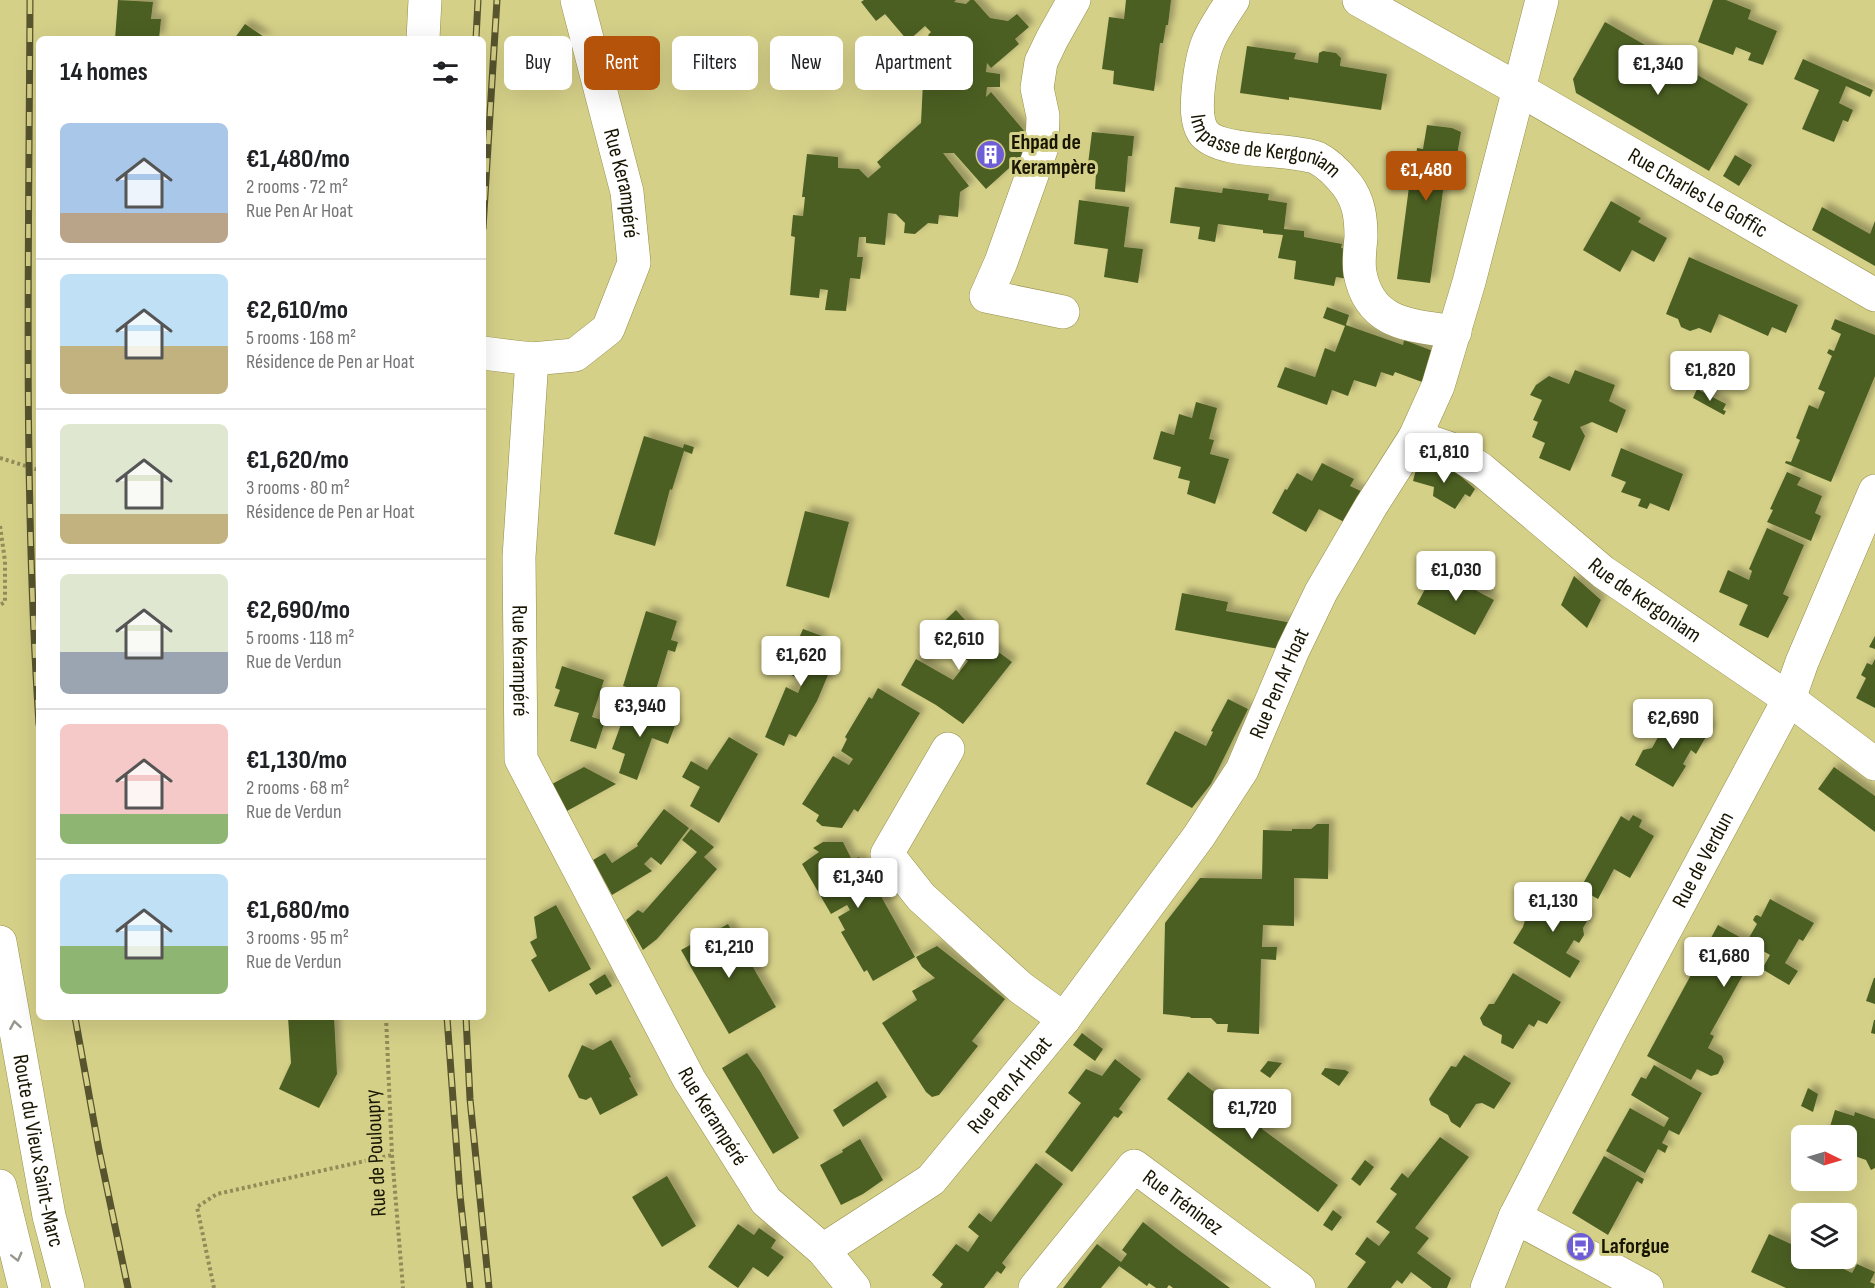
<!DOCTYPE html>
<html lang="en">
<head>
<meta charset="utf-8">
<style>
  body { margin:0; font-family:"Sofia Sans Condensed",sans-serif; background:#f6f6f6; color:#202124; height:100vh; display:flex; flex-direction:column; font-size:22px; white-space:nowrap }
  * { box-sizing:border-box; margin:0 }
  p { font-size:20px; color:#757577 }
  .icon { flex:none; width:33px; height:33px; fill:none; stroke:currentColor; stroke-width:2; stroke-linecap:round; stroke-linejoin:round }
  .map { position:relative; flex:1; overflow:hidden }
  .side { position:absolute; left:36px; top:36px; width:450px; height:984px; display:flex; flex-direction:column; background:#fff; border-radius:9px; box-shadow:0 6px 24px #0002 }
  .side>* { flex:none }
  .banner { position:absolute; left:504px; top:36px; width:570px; height:54px; display:flex; gap:12px }
  .needle { width:39px; rotate:95deg }
  .buttons { position:absolute; left:1791px; top:1125px; display:grid; gap:12px }
  .buttons a { display:grid; place-items:center; width:66px; height:66px; border-radius:9px; background:#fff; box-shadow:0 6px 24px #0002; font-size:30px }
  .price { position:absolute; translate:-50% -51px; padding:0 14px; border-radius:6px; background:#fff; color:#222; font-size:20px; line-height:39px; filter:drop-shadow(0 2px 3px #0008) }
  .price::after { content:''; position:absolute; left:50%; top:36px; width:18px; height:14px; margin-left:-9px; background:inherit; clip-path:polygon(0 0,100% 0,50% 100%) }
  .price.on { background:#b45309; color:#fff }
  ul { padding:0; list-style:none }
  li { display:flex; align-items:center; gap:18px; height:150px; padding:0 24px }
  li+li { border-top:2px solid #e0e0e0 }
  li span { display:grid; place-items:center; flex:none; width:168px; height:120px; border-radius:9px; color:#555 }
  li>.icon { margin-inline-start:auto }
  span .icon { width:72px; height:72px; fill:#fffc; stroke-width:1 }
  li b { font-size:26px }
  h2 { display:flex; justify-content:space-between; align-items:center; height:72px; padding:0 24px; font-size:26px }
  .chip { padding:0 21px; border-radius:9px; background:#fff; box-shadow:0 6px 24px #0002; font-size:21px; line-height:54px }
  .chip.on { background:#b45309; color:#fff }
  .map>svg:first-child { display:block }
</style>
</head>
<body>
<div class="map">
<svg width="1875" height="1288" viewBox="0 0 1875 1288">
  <defs>
    <filter id="shadow"><feDropShadow dx="5.5" dy="-5.5" stdDeviation="3" flood-color="#0004"/></filter>
  </defs>
  <rect width="100%" height="100%" fill="#d5d088"/>
  <g fill="#4c5f24" filter="url(#shadow)">
    <polygon points="118,0 153,2 151,19 161,19 159,39 115,39"/>
    <polygon points="864,0 956,0 954,2 966,4 970,0 974,0 990,18 1008,21 1017,14 1029,27 1015,39 1019,44 991,68 987,63 986,72 1000,74 1000,87 987,87 986,97 991,92 1026,133 1019,140 1028,151 986,189 954,153 943,153 969,186 960,192 958,217 939,215 938,224 928,223 915,234 904,233 905,223 896,214 888,213 885,245 866,243 866,237 859,237 857,257 863,257 860,279 850,278 846,311 825,310 828,290 820,289 819,298 790,295 795,237 791,236 793,215 803,216 805,197 802,197 807,154 838,157 838,168 859,169 868,178 881,167 877,162 921,123 924,62 940,48 928,35 931,32 925,26 908,41 885,14 876,21 861,2"/>
    <polygon points="1126,0 1171,0 1168,25 1166,25 1163,43 1160,43 1154,91 1113,84 1114,71 1102,69 1109,17 1124,19"/>
    <polygon points="1713,0 1726,0 1751,10 1748,19 1777,31 1763,65 1748,60 1751,53 1736,47 1733,55 1698,42"/>
    <polygon points="1605,22 1748,104 1709,171 1576,93 1573,79"/>
    <polygon points="245,24 267,39 234,39"/>
    <polygon points="1247,46 1296,53 1294,59 1318,63 1319,53 1323,51 1336,53 1341,58 1340,66 1387,74 1381,110 1289,97 1289,100 1240,93"/>
    <polygon points="1803,59 1873,90 1870,97 1846,86 1839,103 1853,110 1848,122 1843,120 1834,142 1802,129 1819,90 1794,79"/>
    <polygon points="1427,125 1452,128 1461,132 1456,161 1452,161 1449,185 1444,184 1430,283 1397,279 1412,164 1415,165 1417,148 1423,149"/>
    <polygon points="1092,132 1134,136 1132,156 1128,156 1125,192 1095,189 1096,173 1087,172"/>
    <polygon points="1735,155 1752,165 1739,186 1723,176"/>
    <polygon points="1175,187 1222,193 1223,188 1269,194 1268,200 1287,203 1284,229 1304,231 1304,237 1342,244 1341,248 1353,250 1348,279 1336,277 1334,286 1294,279 1296,261 1278,258 1283,235 1263,233 1263,230 1218,224 1215,242 1198,239 1200,227 1170,223"/>
    <polygon points="1079,200 1129,207 1124,247 1143,249 1138,283 1104,277 1108,249 1074,244"/>
    <polygon points="1611,201 1641,218 1638,222 1667,238 1654,262 1632,250 1620,272 1583,250"/>
    <polygon points="1822,207 1870,234 1875,221 1875,266 1812,230"/>
    <polygon points="1689,257 1798,305 1786,333 1772,327 1768,336 1719,314 1711,333 1699,328 1690,331 1681,327 1678,319 1666,314"/>
    <polygon points="1327,307 1349,315 1346,325 1403,345 1404,340 1433,351 1422,382 1395,372 1393,376 1381,372 1376,387 1354,380 1348,396 1332,390 1327,405 1277,387 1285,367 1315,377 1325,348 1335,352 1345,326 1323,318"/>
    <polygon points="1835,319 1875,335 1875,376 1831,482 1785,463 1786,461 1791,462 1800,440 1796,438 1809,405 1818,409 1825,392 1818,389 1832,356 1827,353 1829,349 1834,351 1841,334 1831,329"/>
    <polygon points="1575,370 1615,385 1609,401 1626,410 1617,433 1592,422 1580,427 1585,436 1570,471 1539,458 1545,443 1532,437 1538,422 1533,420 1542,400 1530,395 1536,385 1549,376 1569,384"/>
    <polygon points="1697,389 1726,404 1723,410 1726,411 1724,415 1693,398"/>
    <polygon points="1196,402 1217,408 1209,439 1214,440 1210,454 1229,459 1215,504 1187,494 1190,481 1178,478 1181,467 1153,459 1161,431 1174,435 1179,414 1192,418"/>
    <polygon points="644,436 683,448 684,444 694,447 692,454 684,451 672,490 670,489 655,546 614,534"/>
    <polygon points="1621,448 1683,474 1669,511 1650,503 1647,509 1638,506 1641,499 1621,492 1626,482 1611,476"/>
    <polygon points="1418,462 1455,471 1475,489 1470,497 1465,494 1455,509 1433,496 1434,487 1413,481"/>
    <polygon points="1322,463 1354,479 1350,486 1363,492 1346,523 1319,509 1306,532 1272,513 1285,489 1287,490 1297,473 1312,481"/>
    <polygon points="1787,472 1801,478 1797,485 1822,496 1815,513 1821,516 1811,541 1767,522 1773,510 1770,509"/>
    <polygon points="805,511 849,522 829,598 786,586"/>
    <polygon points="1767,528 1804,545 1783,594 1789,597 1768,638 1739,625 1748,605 1719,592 1728,570 1749,580 1752,571 1749,569"/>
    <polygon points="1436,569 1494,600 1475,635 1417,604"/>
    <polygon points="1574,576 1601,600 1587,628 1561,605"/>
    <polygon points="1182,593 1228,602 1226,611 1292,623 1279,649 1175,630"/>
    <polygon points="956,610 985,642 1012,662 963,724 936,705 901,685 916,659 953,680 968,661 933,632"/>
    <polygon points="646,611 677,621 671,640 678,642 675,652 668,650 654,696 623,686"/>
    <polygon points="803,629 822,636 817,647 836,656 817,701 796,737 789,734 784,746 765,737 786,687 798,693 803,681 791,675 793,671 786,668"/>
    <polygon points="1875,636 1875,649 1869,647"/>
    <polygon points="1875,659 1875,708 1856,698 1866,678 1861,675 1867,663 1872,665"/>
    <polygon points="562,666 604,680 592,717 605,721 596,749 570,741 579,713 554,706 560,690 555,688"/>
    <polygon points="878,688 920,713 858,812 854,809 842,828 822,826 816,821 819,815 802,804 833,756 849,765 853,759 841,751 847,739 845,737 869,697 872,699"/>
    <polygon points="1228,699 1248,709 1211,784 1192,808 1146,784 1175,731 1206,746 1213,732 1211,731"/>
    <polygon points="628,705 676,723 668,744 652,738 637,780 619,773 625,754 612,749"/>
    <polygon points="1689,716 1711,728 1696,754 1691,750 1683,764 1686,766 1673,787 1635,765 1643,750 1652,748 1667,721 1675,719 1684,725"/>
    <polygon points="729,737 758,754 719,823 690,806 700,787 682,777 691,761 707,770"/>
    <polygon points="584,767 616,784 567,811 552,784"/>
    <polygon points="1834,767 1875,796 1875,832 1818,789"/>
    <polygon points="664,809 689,828 661,865 651,857 644,864 652,871 612,895 593,860 605,853 612,863 638,846 637,844"/>
    <polygon points="1633,815 1642,820 1639,827 1654,836 1630,878 1614,869 1598,899 1580,889 1621,816 1629,821"/>
    <polygon points="1317,824 1329,824 1328,879 1294,878 1294,926 1263,925 1262,947 1277,947 1276,960 1261,959 1259,1034 1227,1032 1228,1024 1217,1024 1211,1018 1191,1018 1190,1017 1163,1014 1165,923 1200,878 1262,879 1263,830 1292,831 1292,829 1311,829"/>
    <polygon points="691,829 714,847 704,857 717,869 657,939 643,950 626,920 638,910 643,913 697,852 682,840"/>
    <polygon points="823,842 843,842 852,860 859,857 915,957 873,981 867,970 864,972 841,932 845,930 838,917 850,910 847,905 831,914 802,864 819,852 813,848"/>
    <polygon points="1555,894 1590,916 1583,928 1584,935 1579,943 1574,940 1566,953 1580,961 1570,978 1513,943 1523,927 1531,900 1545,909"/>
    <polygon points="1770,899 1814,923 1803,941 1799,939 1785,963 1798,971 1789,985 1762,969 1770,955 1758,948 1710,1034 1714,1036 1708,1048 1722,1056 1724,1062 1718,1074 1711,1076 1697,1069 1691,1080 1647,1056 1718,925 1747,941 1757,924 1753,920 1755,916 1757,915 1761,917"/>
    <polygon points="556,905 591,969 549,992 531,960 537,956 530,942 537,938 534,917"/>
    <polygon points="728,924 776,1007 729,1034 681,950"/>
    <polygon points="937,946 1005,999 972,1041 978,1046 939,1095 932,1097 926,1092 882,1023 917,1000 912,991 935,978 922,967 916,957"/>
    <polygon points="1513,973 1561,1002 1547,1024 1538,1020 1534,1027 1529,1024 1513,1049 1501,1043 1502,1035 1483,1025 1480,1018 1489,1004 1494,1004"/>
    <polygon points="605,974 612,986 596,995 589,984"/>
    <polygon points="1874,978 1875,978 1875,1004 1866,1001"/>
    <polygon points="288,1017 334,1017 337,1074 319,1108 279,1089 291,1063"/>
    <polygon points="1874,1020 1875,1020 1875,1034 1871,1033"/>
    <polygon points="1082,1033 1103,1049 1095,1061 1073,1045"/>
    <polygon points="611,1040 631,1077 629,1078 638,1095 600,1115 591,1097 586,1100 579,1098 568,1076 582,1045 593,1050"/>
    <polygon points="747,1053 760,1071 799,1138 773,1154 722,1068"/>
    <polygon points="1464,1055 1511,1083 1494,1109 1482,1103 1476,1104 1460,1128 1451,1122 1448,1115 1431,1105 1429,1099 1451,1066 1456,1067"/>
    <polygon points="1115,1059 1141,1079 1119,1109 1123,1112 1118,1118 1114,1116 1072,1172 1045,1152 1081,1103 1068,1093 1086,1069 1102,1076"/>
    <polygon points="1268,1061 1282,1063 1270,1078 1260,1071"/>
    <polygon points="1654,1065 1702,1093 1679,1135 1669,1130 1662,1143 1668,1146 1665,1153 1658,1149 1645,1173 1606,1151 1630,1108 1664,1127 1669,1118 1631,1095 1641,1077 1646,1079"/>
    <polygon points="1325,1068 1345,1070 1349,1072 1339,1086 1321,1074"/>
    <polygon points="1188,1072 1234,1107 1241,1097 1269,1119 1262,1129 1338,1185 1318,1212 1167,1099"/>
    <polygon points="877,1081 887,1097 843,1127 833,1110"/>
    <polygon points="1808,1088 1818,1094 1813,1112 1801,1106"/>
    <polygon points="1835,1110 1854,1116 1855,1112 1875,1119 1875,1168 1871,1170 1866,1160 1846,1153 1846,1136 1823,1136 1822,1134 1829,1130"/>
    <polygon points="1440,1137 1469,1157 1415,1228 1429,1238 1417,1253 1451,1278 1447,1288 1432,1288 1411,1272 1402,1284 1397,1280 1391,1288 1347,1288 1366,1262 1355,1254 1367,1237 1379,1246 1390,1232 1376,1222 1397,1194 1390,1189 1402,1173 1408,1178"/>
    <polygon points="860,1139 883,1180 863,1194 841,1205 820,1165 843,1152 842,1150"/>
    <polygon points="1604,1156 1644,1179 1642,1184 1637,1181 1608,1235 1572,1213"/>
    <polygon points="1365,1160 1374,1167 1360,1186 1351,1179"/>
    <polygon points="1036,1163 1063,1184 1002,1263 1006,1267 1001,1274 997,1271 984,1288 940,1288 943,1284 932,1275 956,1244 968,1252 979,1236 968,1227 979,1213 991,1222"/>
    <polygon points="667,1176 696,1226 662,1247 632,1197"/>
    <polygon points="1333,1210 1342,1217 1332,1231 1323,1225"/>
    <polygon points="1143,1222 1176,1248 1230,1288 1173,1288 1169,1285 1167,1288 1156,1288 1149,1283 1147,1286 1119,1266 1101,1288 1063,1288 1097,1244 1121,1262 1127,1254 1122,1250"/>
    <polygon points="738,1224 754,1235 759,1228 776,1240 771,1248 784,1257 768,1277 753,1267 738,1288 708,1267"/>
    <polygon points="1769,1234 1802,1249 1802,1258 1821,1258 1852,1273 1857,1264 1875,1272 1870,1282 1875,1284 1874,1288 1786,1288 1751,1272"/>
  </g>
  <g fill="none" stroke-linecap="round" stroke-linejoin="round">
    <defs>
      <g id="minor">
        <path id="s1" d="M577,0L627,192L634,263L608,329L575,355L532,359L519,557L521,759L689,1079L766,1201L823,1250L854,1288"/>
        <path id="s2" d="M1233,0C1208,37 1202,47 1198,92C1197,104 1196,121 1203,132C1217,152 1276,149 1299,154C1305,155 1312,156 1317,158C1329,164 1339,175 1347,185C1359,201 1361,218 1361,237C1360,249 1358,262 1360,273C1370,326 1412,325 1455,332"/>
        <path id="s3" d="M1359,0L1520,90L1875,295"/>
        <polyline points="423,39 425,0"/>
        <polyline points="1063,312 986,296 1001,262 1042,147 1043,116 1037,88 1041,62 1052,39 1074,0"/>
        <polyline points="483,353 532,359"/>
        <path id="s4" d="M1415,437L1448,448L1481,469L1603,572L1789,699L1875,764"/>
        <polyline points="948,749 887,854 921,897 1021,988 1064,1019"/>
        <polyline points="1515,1217 1647,1288"/>
        <path id="s5" d="M823,1250L931,1180L1064,1019L1199,836L1242,770L1293,650L1321,592L1371,506L1415,437L1438,386L1469,282L1542,0"/>
        <path id="s6" d="M1035,1288L1134,1166L1299,1288"/>
        <path id="s7" d="M1487,1288L1515,1217L1611,1031L1789,699L1802,662L1875,491"/>
      </g>
      <g id="highway">
        <path id="s8" d="M0,942L49,1216L68,1288"/>
        <polyline points="0,1186 25,1288"/>
      </g>
    </defs>
    <use href="#minor" stroke="#948e48" stroke-width="34"/>
    <use href="#highway" stroke="#948e48" stroke-width="34"/>
    <g stroke="#918c57" stroke-width="4" stroke-dasharray="3 3" stroke-linecap="butt">
      <polyline points="0,458 39,470"/>
      <polyline points="0,526 5,561 5,602 0,605"/>
      <polyline points="386,1017 392,1155 403,1288"/>
      <polyline points="214,1288 197,1207 217,1194 392,1155"/>
    </g>
    <use href="#minor" stroke="#fff" stroke-width="33"/>
    <use href="#highway" stroke="#fff" stroke-width="33"/>
    <defs>
      <g id="rail">
        <path d="M30,0C29,241 23,483 39,724"/>
        <polyline points="476,39 478,0"/>
        <polyline points="483,228 497,0"/>
        <polyline points="75,1017 99,1150 128,1288"/>
        <polyline points="447,1017 460,1195 470,1288"/>
        <polyline points="466,1017 470,1099 489,1288"/>
      </g>
    </defs>
    <use href="#rail" stroke="#57542e" stroke-width="7"/>
    <use href="#rail" stroke="#d5d088" stroke-width="4.5" stroke-dasharray="14" stroke-linecap="butt"/>
  </g>
  <defs><path id="oneway-chevron" d="M-2-3.5L2.5 0L-2 3.5" fill="none" stroke-width="1.6" stroke-linecap="round" stroke-linejoin="round" transform="scale(1.5)"/></defs>
  <g stroke="#97968c">
    <use href="#oneway-chevron" transform="translate(15 1025) rotate(-100)"/>
    <use href="#oneway-chevron" transform="translate(17 1257) rotate(76)"/>
  </g>
  <defs>
    <symbol id="building-disc" viewBox="-11 -11 22 22"><circle r="9.5" fill="#6d5dd7" stroke="#d5d088"/><path d="M-4-6H4V6H1V3H-1V6H-4ZM-2.5-4.3h1.7v1.8h-1.7ZM.8-4.3h1.7v1.8H.8ZM-2.5-1h1.7V.8h-1.7ZM.8-1h1.7V.8H.8Z" fill="#fff"/></symbol>
    <symbol id="bus-disc" viewBox="-11 -11 22 22"><circle r="9.5" fill="#6d5dd7" stroke="#d5d088"/><path d="M-5-6H5V4H4V6H2V4H-2V6H-4V4H-5ZM-3.5-4V0h7V-4ZM-3.5 1.2v1.5H-2V1.2ZM2 1.2v1.5H3.5V1.2Z" fill="#fff"/></symbol>
  </defs>
  <g fill-rule="evenodd">
    <use href="#building-disc" x="974" y="138" width="33" height="33"/>
    <use href="#bus-disc" x="1564" y="1230" width="33" height="33"/>
  </g>
  <g text-anchor="middle" dominant-baseline="central" stroke-width="6" stroke-linejoin="round" paint-order="stroke">
    <g font-size="22" font-weight="bold" fill="#181500" stroke="#d5d088" text-anchor="start">
      <text x="1011" y="142">Ehpad de<tspan x="1011" dy="25">Kerampère</tspan></text>
      <text x="1601" y="1246">Laforgue</text>
    </g>
    <g font-size="22" fill="#181500" stroke="#d5d088">
      <text stroke="none"><textPath href="#s2" startOffset="204">Impasse de Kergoniam</textPath></text>
      <text stroke="none"><textPath href="#s1" startOffset="189">Rue Kerampéré</textPath></text>
      <text stroke="none"><textPath href="#s3" startOffset="390">Rue Charles Le Goffic</textPath></text>
      <text stroke="none"><textPath href="#s4" startOffset="284">Rue de Kergoniam</textPath></text>
      <text stroke="none"><textPath href="#s1" startOffset="728">Rue Kerampéré</textPath></text>
      <text stroke="none"><textPath href="#s5" startOffset="738">Rue Pen Ar Hoat</textPath></text>
      <text stroke="none"><textPath href="#s7" startOffset="480">Rue de Verdun</textPath></text>
      <text stroke="none"><textPath href="#s5" startOffset="252">Rue Pen Ar Hoat</textPath></text>
      <text stroke="none"><textPath href="#s1" startOffset="1232">Rue Kerampéré</textPath></text>
      <text stroke="none"><textPath href="#s8" startOffset="212">Route du Vieux Saint-Marc</textPath></text>
      <text transform="translate(376 1153) rotate(-93)">Rue de Pouloupry</text>
      <text stroke="none"><textPath href="#s6" startOffset="218">Rue Tréninez</textPath></text>
    </g>
  </g>
</svg>
<div class="buttons">
<a><svg class="needle" viewBox="-14 -14 28 28"><path d="M0-13l5 13h-10z" fill="#e53935"/><path d="M0 13l5-13h-10z" fill="#757577"/></svg></a>
<a><svg class="icon" aria-label="layers" viewBox="0 0 24 24"><path d="M12 4l9 5-9 5-9-5zM3 14l9 5 9-5"/></svg></a>
</div>
<b class="price" style="left:1658px;top:96px">€1,340</b>
<b class="price on" style="left:1426px;top:202px">€1,480</b>
<b class="price" style="left:1710px;top:402px">€1,820</b>
<b class="price" style="left:1444px;top:484px">€1,810</b>
<b class="price" style="left:1456px;top:602px">€1,030</b>
<b class="price" style="left:959px;top:671px">€2,610</b>
<b class="price" style="left:801px;top:687px">€1,620</b>
<b class="price" style="left:640px;top:738px">€3,940</b>
<b class="price" style="left:1673px;top:750px">€2,690</b>
<b class="price" style="left:858px;top:909px">€1,340</b>
<b class="price" style="left:1553px;top:933px">€1,130</b>
<b class="price" style="left:729px;top:979px">€1,210</b>
<b class="price" style="left:1724px;top:988px">€1,680</b>
<b class="price" style="left:1252px;top:1140px">€1,720</b>
<div class="banner">
<a class="chip">Buy</a>
<a class="chip on">Rent</a>
<a class="chip">Filters</a>
<a class="chip">New</a>
<a class="chip">Apartment</a>
</div>
<section class="side">
<h2>14 homes<svg class="icon" aria-label="filters" viewBox="0 0 24 24"><path d="M4 7h16M4 17h16"/><circle cx="9" cy="7" r="2"/><circle cx="15" cy="17" r="2"/></svg></h2>
<ul>
<li><span style="background:linear-gradient(#a9c7e8 75%,#b9a48a 0)"><svg class="icon" aria-label="home" viewBox="0 0 24 24"><path d="M3 11l9-7 9 7M6 9v11h12V9"/></svg></span><div><b>€1,480/mo</b><p>2 rooms · 72 m²</p><p>Rue Pen Ar Hoat</p></div></li>
<li><span style="background:linear-gradient(#bfe0f5 60%,#c2b280 0)"><svg class="icon" aria-label="home" viewBox="0 0 24 24"><path d="M3 11l9-7 9 7M6 9v11h12V9"/></svg></span><div><b>€2,610/mo</b><p>5 rooms · 168 m²</p><p>Résidence de Pen ar Hoat</p></div></li>
<li><span style="background:linear-gradient(#dfe7d0 75%,#c2b280 0)"><svg class="icon" aria-label="home" viewBox="0 0 24 24"><path d="M3 11l9-7 9 7M6 9v11h12V9"/></svg></span><div><b>€1,620/mo</b><p>3 rooms · 80 m²</p><p>Résidence de Pen ar Hoat</p></div></li>
<li><span style="background:linear-gradient(#dfe7d0 65%,#9aa5b1 0)"><svg class="icon" aria-label="home" viewBox="0 0 24 24"><path d="M3 11l9-7 9 7M6 9v11h12V9"/></svg></span><div><b>€2,690/mo</b><p>5 rooms · 118 m²</p><p>Rue de Verdun</p></div></li>
<li><span style="background:linear-gradient(#f6c9c9 75%,#8fb573 0)"><svg class="icon" aria-label="home" viewBox="0 0 24 24"><path d="M3 11l9-7 9 7M6 9v11h12V9"/></svg></span><div><b>€1,130/mo</b><p>2 rooms · 68 m²</p><p>Rue de Verdun</p></div></li>
<li><span style="background:linear-gradient(#bfe0f5 60%,#8fb573 0)"><svg class="icon" aria-label="home" viewBox="0 0 24 24"><path d="M3 11l9-7 9 7M6 9v11h12V9"/></svg></span><div><b>€1,680/mo</b><p>3 rooms · 95 m²</p><p>Rue de Verdun</p></div></li>
</ul>
</section>
</div>
</body>
</html>
